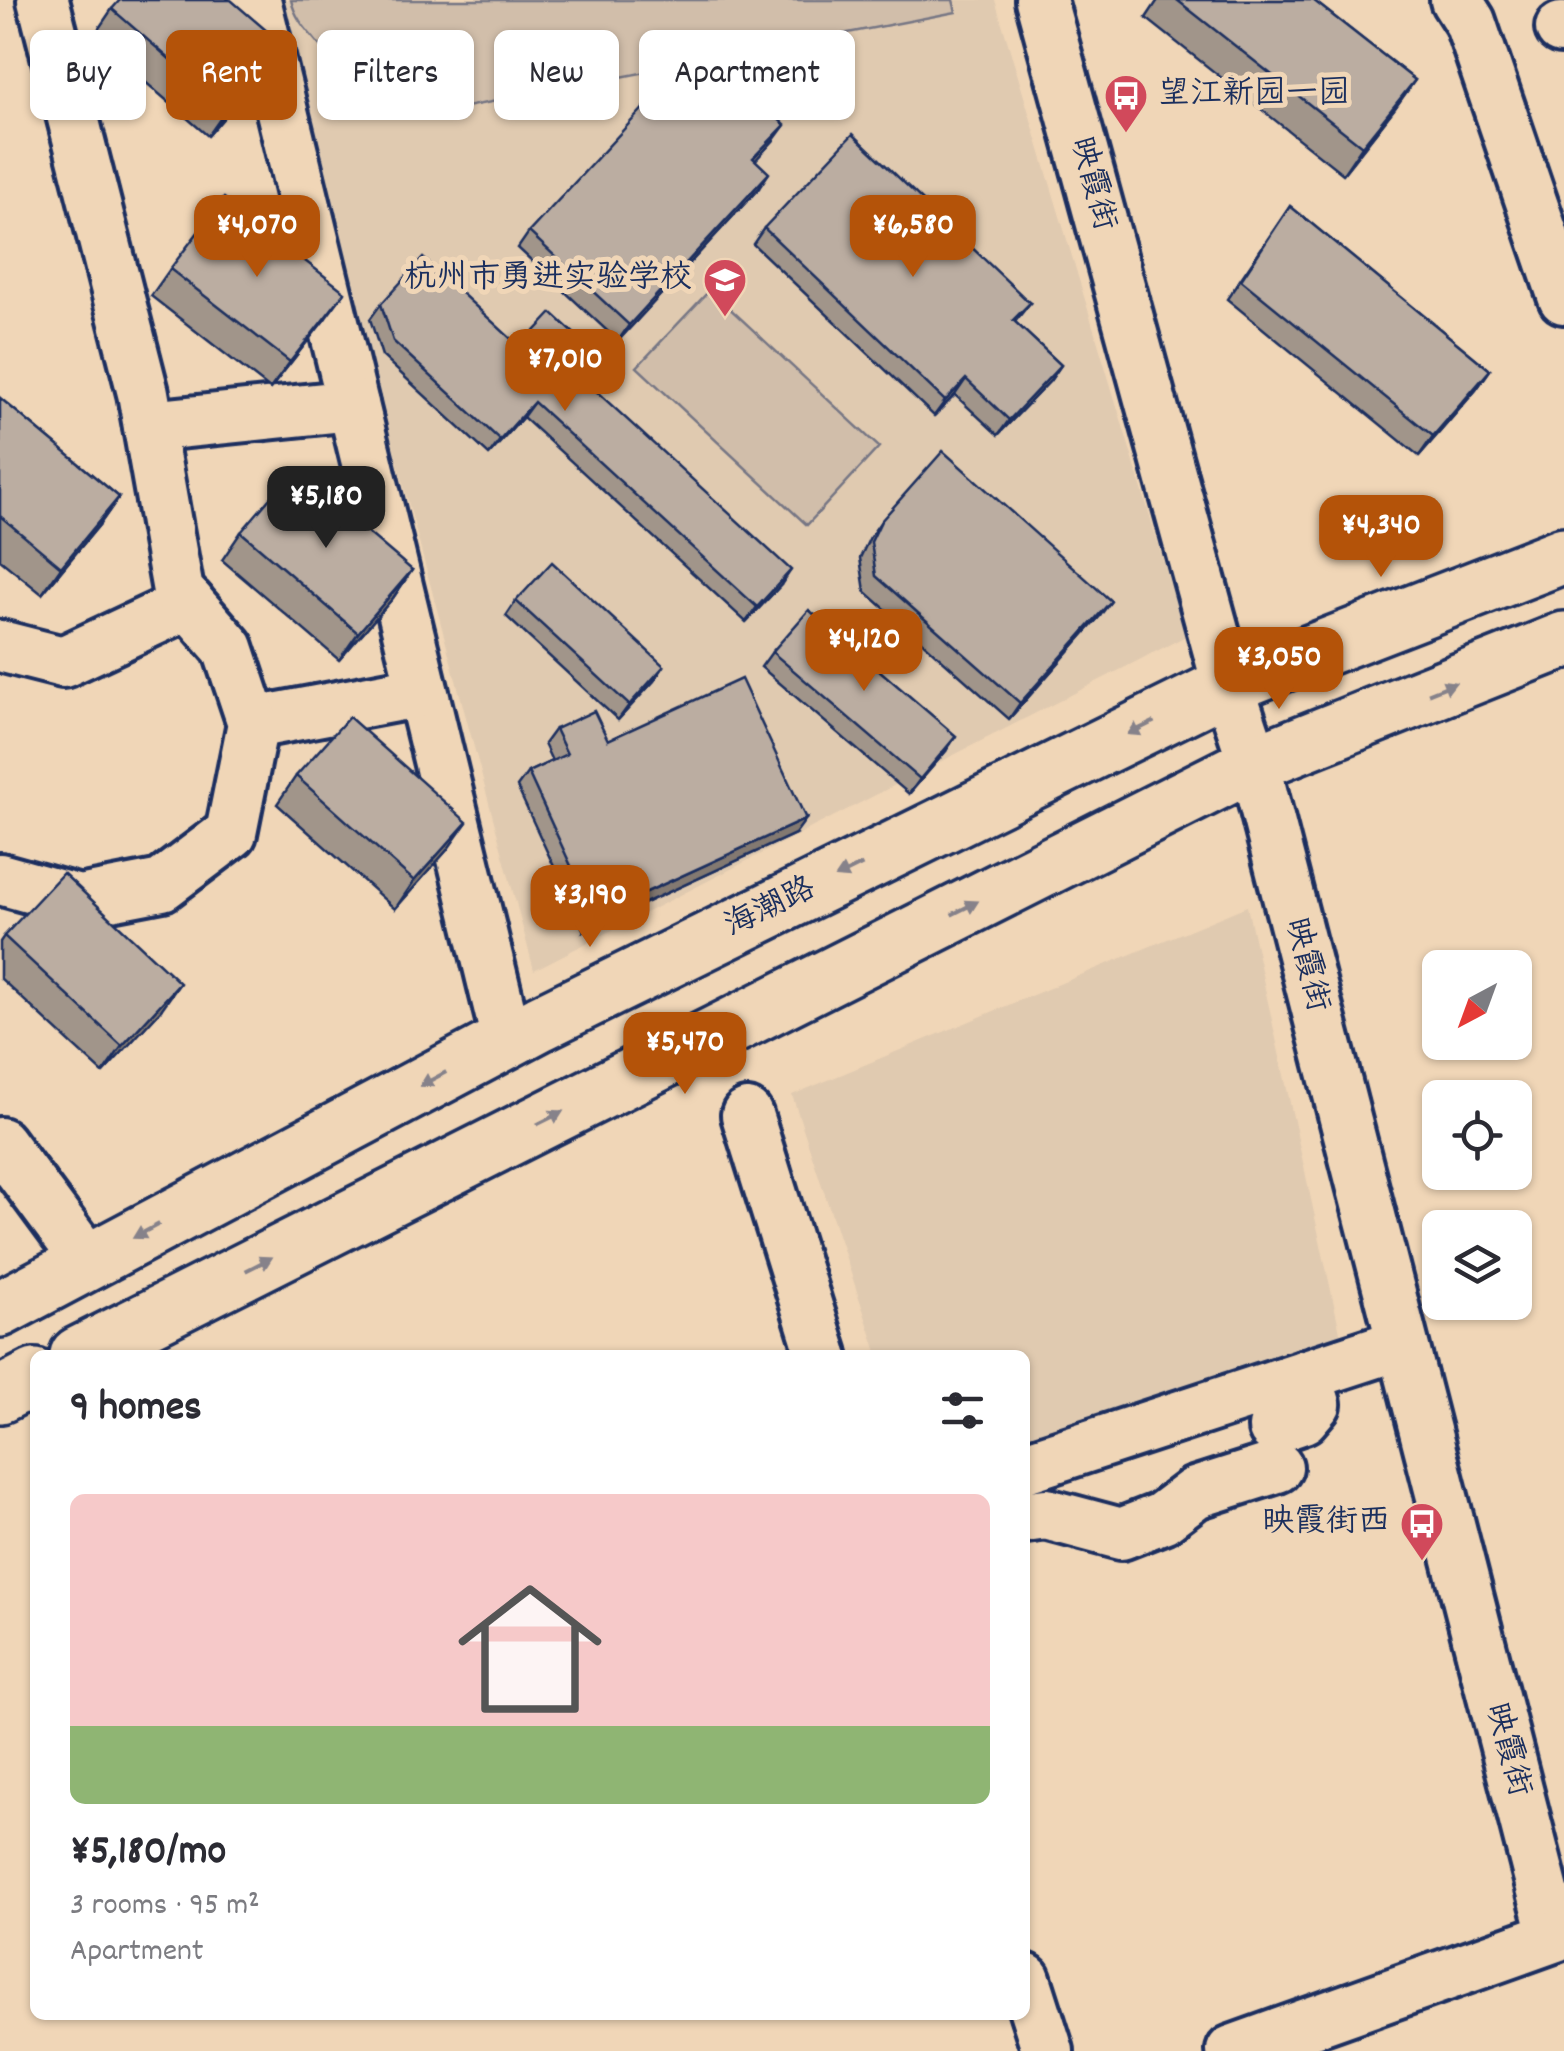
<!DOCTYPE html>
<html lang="en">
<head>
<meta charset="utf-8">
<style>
  body { margin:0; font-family:Dekko,"LXGW WenKai TC",sans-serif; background:#f7f7f7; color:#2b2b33; height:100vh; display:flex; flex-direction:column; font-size:38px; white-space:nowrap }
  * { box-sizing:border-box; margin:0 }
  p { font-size:32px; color:#7c7c81 }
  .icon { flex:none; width:55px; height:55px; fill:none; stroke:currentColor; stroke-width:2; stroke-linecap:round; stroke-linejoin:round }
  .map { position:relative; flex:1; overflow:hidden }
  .side { position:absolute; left:30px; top:1350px; width:1000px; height:670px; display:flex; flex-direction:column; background:#fff; border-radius:15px; box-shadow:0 2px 8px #0004 }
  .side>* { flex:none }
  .hud { position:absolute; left:30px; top:30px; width:1000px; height:90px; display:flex; gap:20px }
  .needle { width:65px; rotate:221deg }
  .tools { position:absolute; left:1422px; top:950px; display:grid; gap:20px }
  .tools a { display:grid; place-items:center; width:110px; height:110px; border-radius:15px; background:#fff; box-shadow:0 2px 8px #0004; font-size:50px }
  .price { position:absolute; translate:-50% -85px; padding:0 22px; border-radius:20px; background:#b45309; color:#fff; font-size:32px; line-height:65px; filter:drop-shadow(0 2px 5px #0008) }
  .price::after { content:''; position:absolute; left:50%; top:60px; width:30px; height:22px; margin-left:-15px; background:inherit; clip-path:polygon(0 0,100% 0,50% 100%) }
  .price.selected { background:#222; color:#fff }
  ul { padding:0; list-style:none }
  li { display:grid; align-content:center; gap:20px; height:530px; padding:0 40px }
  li+li { border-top:2px solid #e1e1e2 }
  li span { display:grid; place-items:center; height:310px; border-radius:15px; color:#555 }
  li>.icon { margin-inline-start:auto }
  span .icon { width:180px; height:180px; fill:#fffc; stroke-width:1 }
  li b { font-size:42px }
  h2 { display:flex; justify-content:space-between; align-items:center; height:120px; padding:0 40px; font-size:42px }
  .tag { padding:0 35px; border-radius:15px; background:#fff; box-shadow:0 2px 8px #0004; font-size:35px; line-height:90px }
  .tag.selected { background:#b45309; color:#fff }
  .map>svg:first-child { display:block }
</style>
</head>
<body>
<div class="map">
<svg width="1564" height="2051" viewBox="0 0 1564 2051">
  <rect width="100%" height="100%" fill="#f0d6b7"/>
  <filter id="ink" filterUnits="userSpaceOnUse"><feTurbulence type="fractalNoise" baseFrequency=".01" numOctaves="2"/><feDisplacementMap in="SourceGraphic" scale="20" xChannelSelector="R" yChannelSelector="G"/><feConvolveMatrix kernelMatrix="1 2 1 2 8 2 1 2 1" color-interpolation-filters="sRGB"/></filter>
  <g filter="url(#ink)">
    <g fill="#e0cab0">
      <polygon points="273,0 995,0 1186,636 534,970"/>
      <polygon points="1247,906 1342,1341 1025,1456 1025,1355 878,1355 792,1095"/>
    </g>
    <g fill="#d1beaa" stroke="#767684" stroke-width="2.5">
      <path d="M291,0H953L956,12L435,113C383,95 350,84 315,40C304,27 295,17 291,0Z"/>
      <polygon points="710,290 879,447 807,525 637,367"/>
    </g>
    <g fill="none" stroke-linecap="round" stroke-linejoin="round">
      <defs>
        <g id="minor">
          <polyline points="255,0 507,1040"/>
          <polyline points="1041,0 1228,685 1254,763 1554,1934"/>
          <polyline points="1456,0 1470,22 1564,298"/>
          <polyline points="1561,28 1564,28"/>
          <polyline points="149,426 353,405"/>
          <polyline points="0,646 63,662 189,603"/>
          <polyline points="253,723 422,691"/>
          <polyline points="0,879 79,901 162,885 231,833 253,723 228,648 178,591 143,393 43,0"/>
          <polyline points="747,1115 822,1355"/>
          <polyline points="0,1143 88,1262"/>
          <polyline points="1274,1428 1303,1418 1315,1404 1306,1375"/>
          <polyline points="1025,1467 1401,1344"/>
          <polyline points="1025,1517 1046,1514 1121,1534 1162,1518 1195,1493 1277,1467"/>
          <polyline points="1025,1979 1048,2051"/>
          <polyline points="1232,2051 1564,1933"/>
        </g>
        <g id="major">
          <polyline points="0,1309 540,1023 1228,685 1564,555"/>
          <polyline points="78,1355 1254,763 1564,640"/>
          <polyline points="0,1395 35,1377"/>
        </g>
      </defs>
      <use href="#minor" stroke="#1b2f5e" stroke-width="58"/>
      <use href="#major" stroke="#1b2f5e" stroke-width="62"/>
      <use href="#minor" stroke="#f0d6b7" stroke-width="50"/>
      <use href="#major" stroke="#f0d6b7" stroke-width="55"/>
    </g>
    <g fill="#a1958a" stroke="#1b2f5e" stroke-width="2.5">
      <polygon points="1158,0 1313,0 1415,80 1395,108 1343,174 1146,18"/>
      <polygon points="112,9 282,44 263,72 208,136 93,37"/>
      <polygon points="774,140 755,160 759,188 618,341 518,248 529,232"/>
      <polygon points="1290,206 1490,370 1476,390 1419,456 1227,299"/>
      <polygon points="764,228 1030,303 1015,322 1061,365 1050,381 998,435 955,395 934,416 753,244"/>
      <polygon points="170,269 325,319 270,389 151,296"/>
      <polygon points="381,304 580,364 574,370 781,585 746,622 523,417 489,455 382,356 370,319"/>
      <polygon points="0,398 119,497 100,524 42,594 0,560"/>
      <polygon points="881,521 1100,616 1009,719 865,591 860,558 870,537"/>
      <polygon points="241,532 412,570 393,598 339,660 222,560"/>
      <polygon points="516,601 664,666 654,681 618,720 506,616"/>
      <polygon points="772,652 946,751 909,794 761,667"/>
      <polygon points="555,729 608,740 795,834 584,931 517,787 528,772 552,761 544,744"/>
      <polygon points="296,776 448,849 395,909 277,804"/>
      <polygon points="4,936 161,1010 103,1073 0,978 0,942"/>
    </g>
    <g fill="#837971" stroke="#1b2f5e" stroke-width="2.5">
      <polygon points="282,44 263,72 208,136 227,109"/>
      <polygon points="1415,80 1395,108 1343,174 1362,146"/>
      <polygon points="785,125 774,140 743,174 753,158"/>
      <polygon points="769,173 759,188 618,341 629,325"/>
      <polygon points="345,292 325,319 270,389 290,362"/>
      <polygon points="1061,365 1050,381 998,435 1009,420"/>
      <polygon points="1490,370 1476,390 1419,456 1433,436"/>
      <polygon points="966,379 955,395 934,416 945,401"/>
      <polygon points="534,402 523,417 489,455 500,440"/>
      <polygon points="119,497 100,524 42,594 61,567"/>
      <polygon points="412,570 393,598 339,660 358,633"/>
      <polygon points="791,570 781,585 746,622 757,607"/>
      <polygon points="1111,601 1100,616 1009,719 1020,703"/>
      <polygon points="664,666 654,681 618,720 629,705"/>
      <polygon points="956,736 946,751 909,794 920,779"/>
      <polygon points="806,819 795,834 584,931 594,916"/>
      <polygon points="467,822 448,849 395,909 414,881"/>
      <polygon points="180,983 161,1010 103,1073 122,1046"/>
    </g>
    <g fill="#bbada1" stroke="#1b2f5e" stroke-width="2.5">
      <polygon points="120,0 231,0 282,44 227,109 112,9"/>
      <polygon points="1177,0 1313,0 1415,80 1362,146"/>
      <polygon points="687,61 704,77 717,62 785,125 753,158 769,173 629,325 529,232"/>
      <polygon points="853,134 1030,303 1013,320 1061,365 1009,420 966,379 945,401 764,228"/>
      <polygon points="224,198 345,292 290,362 170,269"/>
      <polygon points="1290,206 1490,370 1433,436 1241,280"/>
      <polygon points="423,258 520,347 552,313 591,349 572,369 791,570 757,607 534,402 500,440 393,341 381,304"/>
      <polygon points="0,398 119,497 61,567 0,516"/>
      <polygon points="943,451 1111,601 1020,703 876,576 871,542 881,521"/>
      <polygon points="294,470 412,570 358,633 241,532"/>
      <polygon points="552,562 664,666 629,705 516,601"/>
      <polygon points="809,610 956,736 920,779 772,652"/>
      <polygon points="741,679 806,819 594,916 528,772 567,754 555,729 594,711 608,740"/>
      <polygon points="349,717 467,822 414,881 296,776"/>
      <polygon points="63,873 180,983 122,1046 4,936"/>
    </g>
    <defs><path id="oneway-solid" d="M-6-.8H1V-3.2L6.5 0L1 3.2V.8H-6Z" transform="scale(2.5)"/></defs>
    <g fill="#86828a">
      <use href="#oneway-solid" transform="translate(1442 688) rotate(-22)"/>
      <use href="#oneway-solid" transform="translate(1141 728) rotate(154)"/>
      <use href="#oneway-solid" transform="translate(849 871) rotate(154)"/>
      <use href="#oneway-solid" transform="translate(965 908) rotate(-27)"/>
      <use href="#oneway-solid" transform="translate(433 1079) rotate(152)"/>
      <use href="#oneway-solid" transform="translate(550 1118) rotate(-27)"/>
      <use href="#oneway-solid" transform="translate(146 1231) rotate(152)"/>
      <use href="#oneway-solid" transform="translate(259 1264) rotate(-27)"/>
    </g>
  </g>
  <defs>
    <symbol id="bus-pin" viewBox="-11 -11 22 30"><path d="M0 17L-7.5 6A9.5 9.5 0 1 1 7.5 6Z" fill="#d1495b" stroke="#f0d6b7"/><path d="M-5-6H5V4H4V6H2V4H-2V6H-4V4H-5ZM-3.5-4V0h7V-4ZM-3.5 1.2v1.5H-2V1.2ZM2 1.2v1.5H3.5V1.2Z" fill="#fff"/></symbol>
    <symbol id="school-pin" viewBox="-11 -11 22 30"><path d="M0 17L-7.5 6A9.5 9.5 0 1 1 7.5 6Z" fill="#d1495b" stroke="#f0d6b7"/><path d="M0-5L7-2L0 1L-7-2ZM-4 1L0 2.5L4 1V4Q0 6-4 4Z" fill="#fff"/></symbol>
  </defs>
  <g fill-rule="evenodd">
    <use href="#bus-pin" x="1101" y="71" width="50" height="68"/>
    <use href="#school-pin" x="700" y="255" width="50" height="68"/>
    <use href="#bus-pin" x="1397" y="1499" width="50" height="68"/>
  </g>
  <g text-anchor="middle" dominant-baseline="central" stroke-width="10" stroke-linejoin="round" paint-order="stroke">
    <g font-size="32" fill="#1b2f5e" stroke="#f0d6b7" text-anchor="end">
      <text x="1158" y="96" text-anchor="start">望江新园一园</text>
      <text x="692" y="280">杭州市勇进实验学校</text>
      <text x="1390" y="1524">映霞街西</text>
    </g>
    <g font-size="32" fill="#1b2f5e" stroke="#f0d6b7">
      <text transform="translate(1091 184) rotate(75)">映霞街</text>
      <text transform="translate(771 909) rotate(-26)">海潮路</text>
      <text transform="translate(1305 965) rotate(76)">映霞街</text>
      <text transform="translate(1506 1750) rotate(75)">映霞街</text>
    </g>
  </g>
</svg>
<div class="tools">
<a><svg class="needle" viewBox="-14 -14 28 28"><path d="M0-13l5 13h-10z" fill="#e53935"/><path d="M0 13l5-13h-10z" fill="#7c7c81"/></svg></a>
<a><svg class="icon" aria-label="locate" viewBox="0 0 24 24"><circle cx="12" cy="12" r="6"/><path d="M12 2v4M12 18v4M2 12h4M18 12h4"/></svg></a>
<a><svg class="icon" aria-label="layers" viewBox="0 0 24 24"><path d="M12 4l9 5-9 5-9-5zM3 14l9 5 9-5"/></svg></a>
</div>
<b class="price" style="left:257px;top:280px">¥4,070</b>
<b class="price" style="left:913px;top:280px">¥6,580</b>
<b class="price" style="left:565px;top:414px">¥7,010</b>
<b class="price selected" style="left:326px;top:551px">¥5,180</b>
<b class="price" style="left:1381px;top:580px">¥4,340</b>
<b class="price" style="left:864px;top:694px">¥4,120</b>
<b class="price" style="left:1279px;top:712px">¥3,050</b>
<b class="price" style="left:590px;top:950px">¥3,190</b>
<b class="price" style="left:685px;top:1097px">¥5,470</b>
<div class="hud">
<a class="tag">Buy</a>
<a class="tag selected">Rent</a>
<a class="tag">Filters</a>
<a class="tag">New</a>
<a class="tag">Apartment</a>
</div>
<section class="side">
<h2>9 homes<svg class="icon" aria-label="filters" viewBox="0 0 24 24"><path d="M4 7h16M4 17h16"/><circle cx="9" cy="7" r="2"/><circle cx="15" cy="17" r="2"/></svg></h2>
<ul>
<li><span style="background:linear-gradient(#f6c9c9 75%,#8fb573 0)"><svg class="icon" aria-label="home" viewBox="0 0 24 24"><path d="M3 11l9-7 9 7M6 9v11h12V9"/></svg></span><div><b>¥5,180/mo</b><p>3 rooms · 95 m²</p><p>Apartment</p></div></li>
</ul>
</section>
</div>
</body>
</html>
